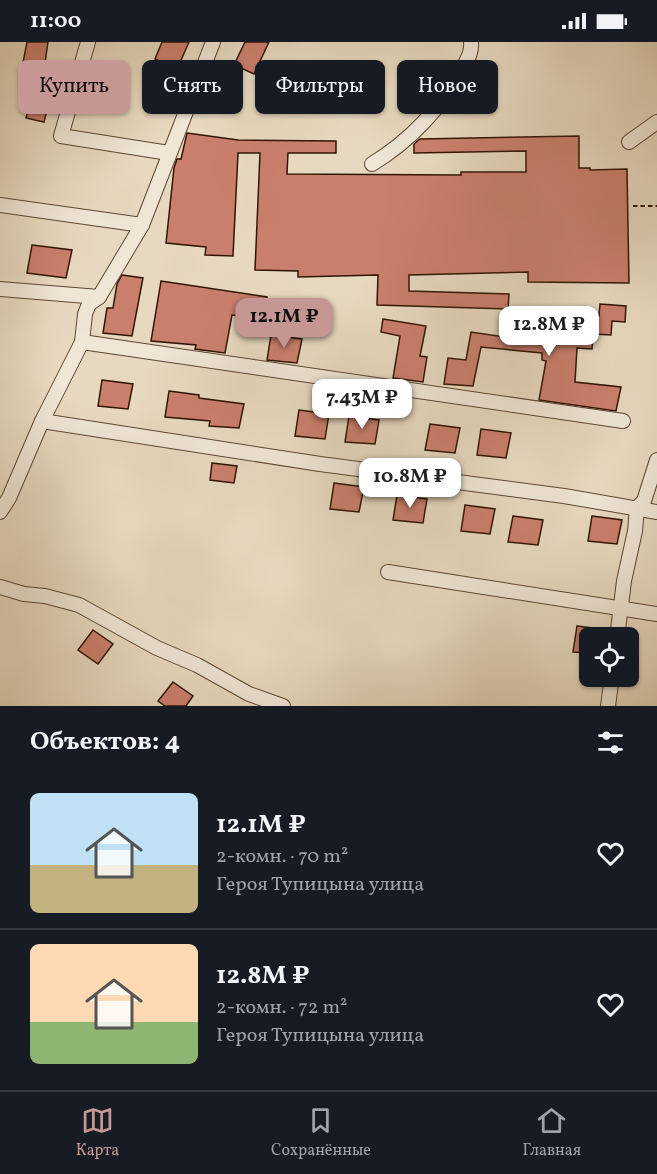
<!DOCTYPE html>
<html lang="ru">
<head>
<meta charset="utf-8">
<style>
  body { margin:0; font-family:Vollkorn,serif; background:#242831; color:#f1f3f6; height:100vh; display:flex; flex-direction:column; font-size:22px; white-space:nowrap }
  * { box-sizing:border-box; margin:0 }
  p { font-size:20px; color:#9ea1a6 }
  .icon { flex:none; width:33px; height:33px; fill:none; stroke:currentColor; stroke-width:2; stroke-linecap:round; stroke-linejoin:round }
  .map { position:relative; height:664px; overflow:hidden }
  .panel { display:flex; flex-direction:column; background:#171b24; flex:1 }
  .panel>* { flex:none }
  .hud { position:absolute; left:18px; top:18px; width:621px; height:54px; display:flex; gap:12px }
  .controls { position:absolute; left:579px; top:585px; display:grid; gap:12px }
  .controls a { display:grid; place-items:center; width:60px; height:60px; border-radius:9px; background:#171b24; box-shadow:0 2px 4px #0004; font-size:30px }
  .price { position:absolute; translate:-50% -51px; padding:0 14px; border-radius:12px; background:#fff; color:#222; font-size:20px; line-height:39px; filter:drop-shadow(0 2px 3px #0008) }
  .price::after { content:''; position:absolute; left:50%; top:36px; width:18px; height:14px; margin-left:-9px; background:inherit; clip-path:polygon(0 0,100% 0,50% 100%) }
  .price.active { background:#c59692; color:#111 }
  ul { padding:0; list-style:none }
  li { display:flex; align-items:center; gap:18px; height:150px; padding:0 30px }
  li+li { border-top:2px solid #363941 }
  li span { display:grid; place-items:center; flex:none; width:168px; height:120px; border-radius:9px; color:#555 }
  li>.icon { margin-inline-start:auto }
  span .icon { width:72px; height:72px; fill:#fffc; stroke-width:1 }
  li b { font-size:26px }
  h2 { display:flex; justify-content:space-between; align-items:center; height:72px; padding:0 30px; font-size:26px }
  .chip { padding:0 21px; border-radius:9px; background:#171b24; box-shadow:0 2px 4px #0004; font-size:21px; line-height:54px }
  .chip.active { background:#c59692; color:#111 }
  .status { display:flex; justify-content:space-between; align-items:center; height:42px; padding:0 30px; background:#171b24; direction:ltr }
  .status svg { height:16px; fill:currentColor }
  .tabs { display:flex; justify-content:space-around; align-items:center; height:84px; border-top:2px solid #363941; background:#171b24; font-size:16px; color:#9ea1a6 }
  .tabs a { display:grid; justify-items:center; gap:3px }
  .tabs .active { color:#c59692 }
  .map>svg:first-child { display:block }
</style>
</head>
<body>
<div class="status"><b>11:00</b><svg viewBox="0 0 49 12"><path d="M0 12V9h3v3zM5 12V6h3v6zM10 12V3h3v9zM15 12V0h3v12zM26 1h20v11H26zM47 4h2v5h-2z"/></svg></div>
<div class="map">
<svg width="657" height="664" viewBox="0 0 657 664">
  <rect width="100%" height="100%" fill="#e7d9c0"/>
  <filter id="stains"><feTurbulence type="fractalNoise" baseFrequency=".00333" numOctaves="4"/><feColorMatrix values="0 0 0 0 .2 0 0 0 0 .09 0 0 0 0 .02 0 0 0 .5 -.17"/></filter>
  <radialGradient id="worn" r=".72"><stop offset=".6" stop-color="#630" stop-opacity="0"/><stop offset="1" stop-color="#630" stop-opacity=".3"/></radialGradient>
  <g fill="#ca7f6d" stroke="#301503" stroke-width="1.5">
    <polygon points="27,0 48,0 45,21 60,24 57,43 20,36"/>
    <polygon points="162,0 189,0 175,32 163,68 145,63 159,19 155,17"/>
    <polygon points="245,0 269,0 254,32 234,23"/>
    <polygon points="29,64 47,68 44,80 26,76"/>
    <polygon points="187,91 238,98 336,99 336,111 288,111 287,132 461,133 461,130 526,130 526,109 414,111 414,102 420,97 579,94 579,126 590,126 590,128 627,127 629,241 528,240 528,230 409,233 409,249 509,252 508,267 377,263 378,233 298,235 298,229 255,228 260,111 238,111 233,214 205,213 206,205 166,201 174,126 177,117 181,117"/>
    <polygon points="32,203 72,208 66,236 27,231"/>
    <polygon points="122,233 143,236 132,294 103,291 107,266 113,266 117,242"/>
    <polygon points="161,239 267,255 263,277 232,273 225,311 195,307 196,303 151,299"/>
    <polygon points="600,262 626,264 625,280 612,279 611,293 593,292 592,307 577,306 575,340 621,345 616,369 539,358 546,319 542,318 542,311 481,305 473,344 444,342 448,316 466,318 471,290 512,296 514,272 538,275 537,284 574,287 575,273 599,274"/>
    <polygon points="383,277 426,284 420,314 427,315 423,340 393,336 400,294 381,290"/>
    <polygon points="271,293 302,297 297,321 267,318"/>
    <polygon points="102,338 133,342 128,367 98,364"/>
    <polygon points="169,349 199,353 199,356 244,362 239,386 209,384 210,379 165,375"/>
    <polygon points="299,368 329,372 325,397 295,394"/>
    <polygon points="349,374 379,378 375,402 345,400"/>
    <polygon points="430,382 460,386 455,411 425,408"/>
    <polygon points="481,387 511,391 506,416 477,413"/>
    <polygon points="212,421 237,424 234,441 210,438"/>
    <polygon points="334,441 364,445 359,470 330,467"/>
    <polygon points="397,453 427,457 423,481 393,478"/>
    <polygon points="465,463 495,467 490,492 461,489"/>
    <polygon points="513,474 543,478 538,503 508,500"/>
    <polygon points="592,474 622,478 617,502 588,499"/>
    <polygon points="577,584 609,588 608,596 590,596 590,611 573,610"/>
    <polygon points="93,588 113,602 98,622 78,608"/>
    <polygon points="173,640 193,654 186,664 165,664 158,659"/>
  </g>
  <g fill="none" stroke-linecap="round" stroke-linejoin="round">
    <defs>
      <g id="minor">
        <polyline points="88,0 61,94 169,111"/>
        <polyline points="629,100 657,80"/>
        <path d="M372,122C410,99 442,65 463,26C468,16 472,10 471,0"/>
        <polyline points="0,163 142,183"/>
        <polyline points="0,247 99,255"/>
        <polyline points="82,300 623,379"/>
        <polyline points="42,379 320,422 564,454 657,470"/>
        <polyline points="0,470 9,456 42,379 82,300 85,272 89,262 99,255 142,183 213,0"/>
        <polyline points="388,530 657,572"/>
        <polyline points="0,545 24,552 45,554 79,563 157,606 197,623 249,652 283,664"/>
        <polyline points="617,596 624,539 635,489 637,466 644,459 657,418"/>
        <polyline points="608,664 612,634"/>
      </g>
    </defs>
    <use href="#minor" stroke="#5e4632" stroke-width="16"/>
    <polyline stroke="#301503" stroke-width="2" stroke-dasharray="4.5 3" stroke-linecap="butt" points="633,164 657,164"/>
    <use href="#minor" stroke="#efe6d6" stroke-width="14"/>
  </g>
  <rect width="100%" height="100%" filter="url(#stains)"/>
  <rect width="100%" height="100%" fill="url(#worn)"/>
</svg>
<div class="controls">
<a><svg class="icon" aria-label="locate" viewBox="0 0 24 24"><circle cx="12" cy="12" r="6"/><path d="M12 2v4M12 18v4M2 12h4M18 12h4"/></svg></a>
</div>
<b class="price active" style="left:284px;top:307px">12.1M ₽</b>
<b class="price" style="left:549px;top:315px">12.8M ₽</b>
<b class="price" style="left:362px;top:388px">7.43M ₽</b>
<b class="price" style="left:410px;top:467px">10.8M ₽</b>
<div class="hud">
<a class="chip active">Купить</a>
<a class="chip">Снять</a>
<a class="chip">Фильтры</a>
<a class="chip">Новое</a>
</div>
</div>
<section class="panel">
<h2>Объектов: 4<svg class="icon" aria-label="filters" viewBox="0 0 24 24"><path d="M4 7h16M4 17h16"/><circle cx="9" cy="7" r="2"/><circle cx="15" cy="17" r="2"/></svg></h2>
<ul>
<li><span style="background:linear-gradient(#bfe0f5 60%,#c2b280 0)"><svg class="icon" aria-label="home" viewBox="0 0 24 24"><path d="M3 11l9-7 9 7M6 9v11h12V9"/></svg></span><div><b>12.1M ₽</b><p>2-комн. · 70 m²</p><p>Героя Тупицына улица</p></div><svg class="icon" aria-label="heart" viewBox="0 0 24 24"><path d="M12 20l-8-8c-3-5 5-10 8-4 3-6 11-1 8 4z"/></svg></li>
<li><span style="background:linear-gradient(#ffd9b3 65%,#8fb573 0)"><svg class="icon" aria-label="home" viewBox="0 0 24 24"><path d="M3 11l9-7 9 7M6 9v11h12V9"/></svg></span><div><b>12.8M ₽</b><p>2-комн. · 72 m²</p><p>Героя Тупицына улица</p></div><svg class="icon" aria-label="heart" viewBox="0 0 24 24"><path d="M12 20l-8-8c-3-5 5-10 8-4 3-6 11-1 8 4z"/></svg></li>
</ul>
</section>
<nav class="tabs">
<a class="active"><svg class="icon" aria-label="map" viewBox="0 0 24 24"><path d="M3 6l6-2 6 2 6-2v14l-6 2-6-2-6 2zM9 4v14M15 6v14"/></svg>Карта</a>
<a><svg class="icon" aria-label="saved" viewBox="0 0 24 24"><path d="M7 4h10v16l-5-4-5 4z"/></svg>Сохранённые</a>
<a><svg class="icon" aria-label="home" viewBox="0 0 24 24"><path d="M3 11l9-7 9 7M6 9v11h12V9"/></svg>Главная</a>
</nav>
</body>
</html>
